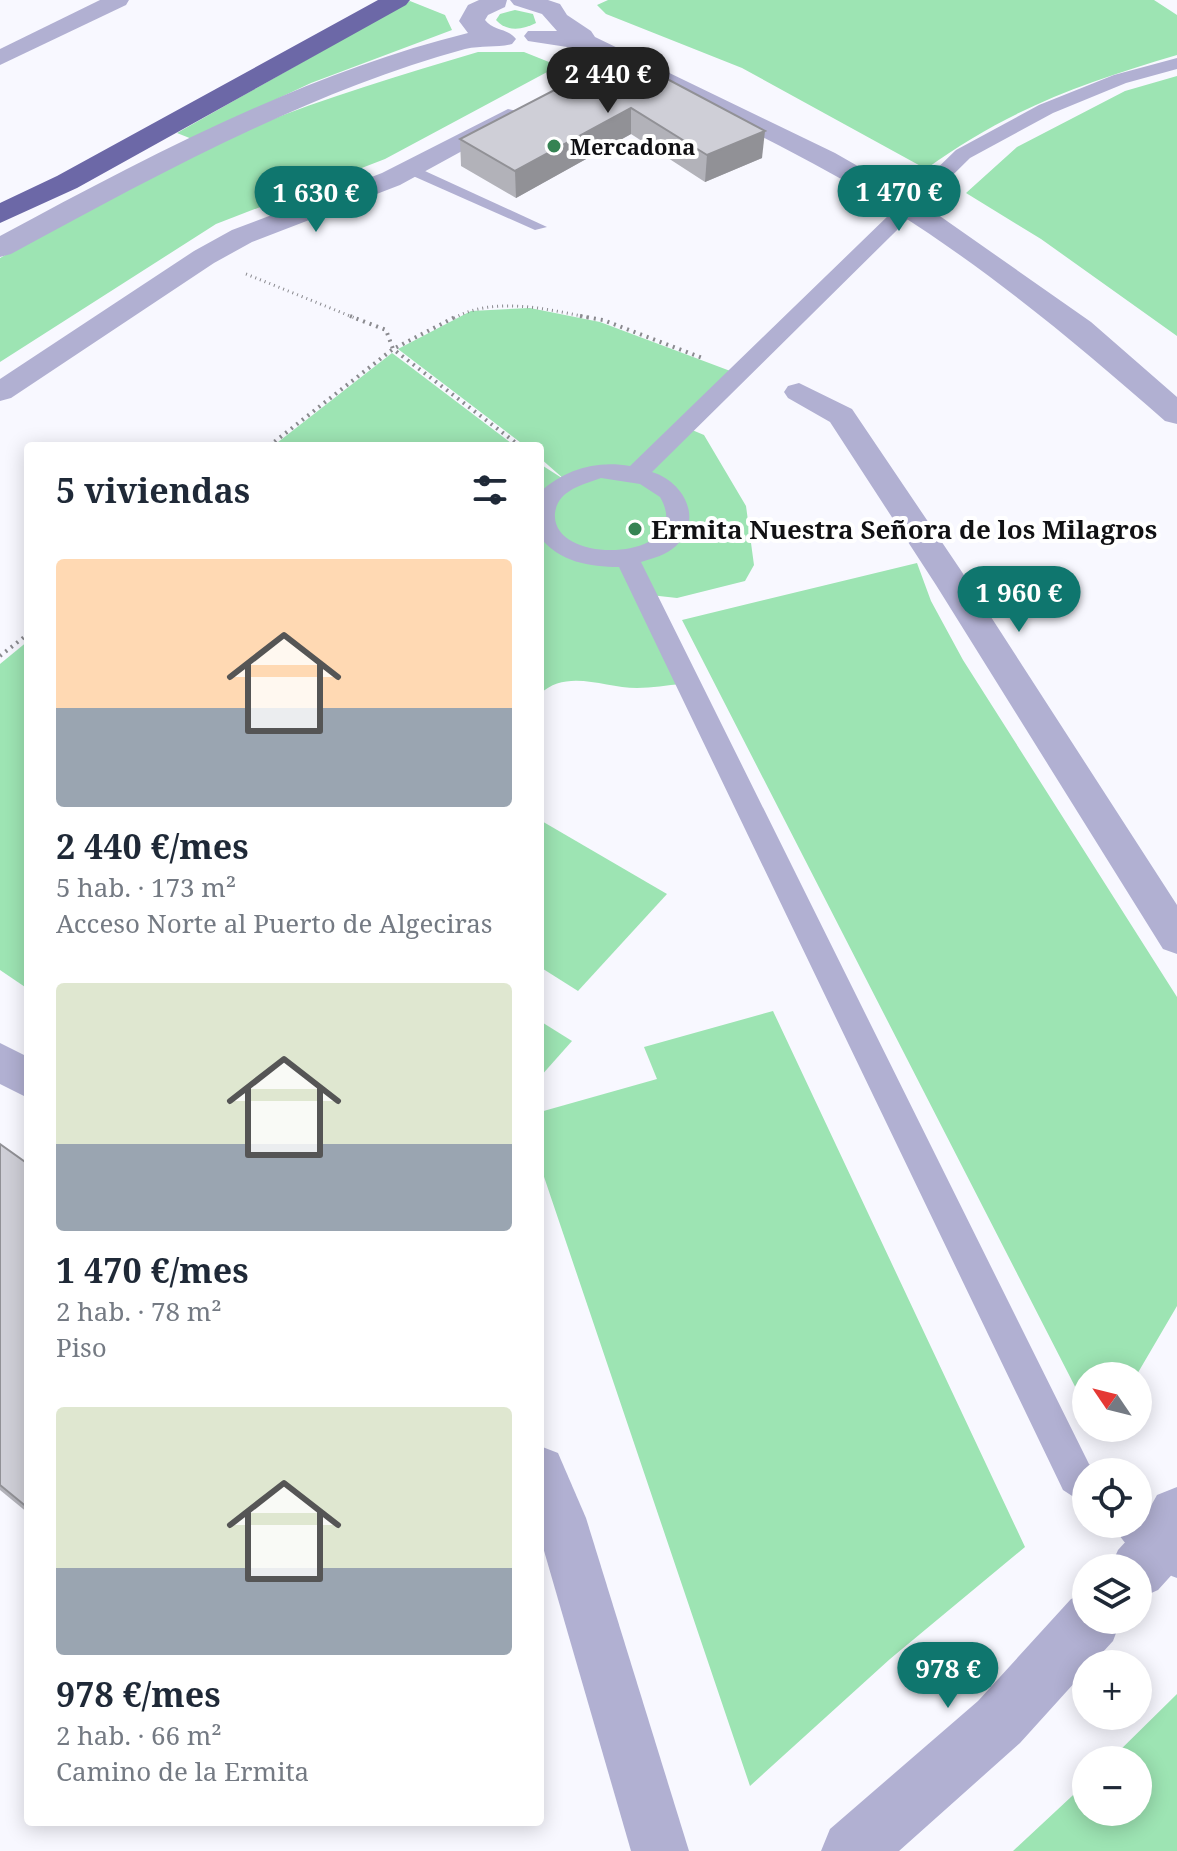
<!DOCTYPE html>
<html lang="es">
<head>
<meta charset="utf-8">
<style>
  body { margin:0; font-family:"Noto Serif",serif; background:#f2f2f3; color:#1f2937; height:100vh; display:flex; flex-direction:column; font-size:30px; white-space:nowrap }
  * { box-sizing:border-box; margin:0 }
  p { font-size:26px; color:#747a83 }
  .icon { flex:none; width:44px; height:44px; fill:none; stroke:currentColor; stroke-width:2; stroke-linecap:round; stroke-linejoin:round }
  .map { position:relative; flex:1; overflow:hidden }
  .side { position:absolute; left:24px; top:442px; width:520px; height:1384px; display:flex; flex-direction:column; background:#fff; border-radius:8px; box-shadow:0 4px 20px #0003 }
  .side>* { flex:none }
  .needle { width:52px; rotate:305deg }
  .tools { position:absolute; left:1072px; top:1362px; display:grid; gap:16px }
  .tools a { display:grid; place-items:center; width:80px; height:80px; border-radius:50%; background:#fff; box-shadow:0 4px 20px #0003; font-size:40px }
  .price { position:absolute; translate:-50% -68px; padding:0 18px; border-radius:28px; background:#0f766e; color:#fff; font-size:26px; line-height:52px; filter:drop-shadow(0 2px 4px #0008) }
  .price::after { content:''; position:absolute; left:50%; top:48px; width:24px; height:18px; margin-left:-12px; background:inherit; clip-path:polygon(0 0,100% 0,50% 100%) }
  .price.current { background:#222; color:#fff }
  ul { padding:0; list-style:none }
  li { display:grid; align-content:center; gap:16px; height:424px; padding:0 32px }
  li span { display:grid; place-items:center; height:248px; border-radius:8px; color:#555 }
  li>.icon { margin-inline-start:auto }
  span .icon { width:144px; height:144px; fill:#fffc; stroke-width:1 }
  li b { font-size:34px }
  h2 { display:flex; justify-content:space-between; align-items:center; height:96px; padding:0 32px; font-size:34px }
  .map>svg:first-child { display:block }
</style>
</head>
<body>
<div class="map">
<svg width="1177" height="1851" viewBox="0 0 1177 1851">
  <rect width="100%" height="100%" fill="#f8f8ff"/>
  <g fill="#9de4b3">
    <path d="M608,0H1154L1177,15V55C1082,83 1007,110 926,169L742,68L606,14L597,5Z"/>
    <polygon points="410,1 445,15 452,30 311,83 192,139 177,133"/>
    <path d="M515,10L533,14L536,23C523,30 506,32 496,20L500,14Z"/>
    <path d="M478,52H524L549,62V71L385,159L216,224L0,362V258C83,212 166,164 253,127C326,97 402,75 478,52Z"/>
    <polygon points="1177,76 1177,336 1041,239 966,193 1017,147 1125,91"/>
    <path d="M530,308L600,322L733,372L685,427L704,435L746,506L754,565L745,581L677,598L650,595L682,684C667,685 652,688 637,688C605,688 567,668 540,694V542L548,537L540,538V464L565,480L540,458V446H525L398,349L471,311Z"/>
    <polygon points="392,353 408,365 515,446 273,446"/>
    <polygon points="917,563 931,601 963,660 1177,997 1177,1306 1136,1376 1086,1376 1086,1408 682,620"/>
    <polygon points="28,641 28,989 0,970 0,664"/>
    <polygon points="540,820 667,894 578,991 540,967"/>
    <polygon points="773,1011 1025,1547 890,1659 750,1786 540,1165 540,1112 657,1079 644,1047"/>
    <polygon points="540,1021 572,1041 540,1077"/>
    <polygon points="1177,1694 1177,1851 1013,1851 1086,1783 1086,1812 1138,1812 1138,1760 1110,1760"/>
  </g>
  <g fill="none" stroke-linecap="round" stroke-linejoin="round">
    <g stroke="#8a8a8f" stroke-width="3" stroke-dasharray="1 4" stroke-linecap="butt">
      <polyline points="246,274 355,318"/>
      <path d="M454,318C495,296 547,309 591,318"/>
    </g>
    <g stroke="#8a8a8f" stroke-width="4" stroke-dasharray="2 5" stroke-linecap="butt">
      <polyline points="350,316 386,330 393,349 520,446"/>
      <polyline points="580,316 603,320 705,359"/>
      <polyline points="269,446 393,349 457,316"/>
      <polyline points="0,656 28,634"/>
    </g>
    <polygon fill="#b1b0d2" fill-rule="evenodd" points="404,166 414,166 547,227 535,230 404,172"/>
    <g fill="#b1b0d2" fill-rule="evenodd">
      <path d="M1177,58V69L1126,83L1053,113L970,158L652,472C684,482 704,519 676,546C666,555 654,558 641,562L1089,1464L1099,1472H1086V1505L1063,1490L619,567C590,567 559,562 540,537V492C565,469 597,460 630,466L956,150L1039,105L1114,75ZM601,478L640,484L660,497C698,561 550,568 555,513C558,490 582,485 601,478Z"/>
      <path d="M1138,1507L1177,1535V1578C1153,1569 1123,1548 1113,1524H1138Z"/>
    </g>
    <g fill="#b1b0d2" fill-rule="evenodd">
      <polygon points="100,0 129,0 126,5 0,65 0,49"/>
      <polygon points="508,109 517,111 520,116 517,121 400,185 252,242 214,263 11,398 0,401 0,379 194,251 232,230 382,173"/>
      <polygon points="799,383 852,409 960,569 1177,905 1177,954 1163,949 936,585 830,422 788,398 784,392 788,386"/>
      <polygon points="0,1043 28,1057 28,1098 0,1084"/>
      <polygon points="540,1446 558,1453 586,1518 689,1851 631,1851 540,1537"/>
    </g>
    <g fill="#b1b0d2" fill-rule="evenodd">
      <path d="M479,0H507L505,7L488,15L485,20C493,31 508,28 516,39L512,44C497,48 483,45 465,49C305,93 155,176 11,254L0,257V236C149,156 303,74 468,33L459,21L468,5Z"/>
      <path d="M510,0H548L560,4L567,15L591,31L595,37L835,153L917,200L1091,322L1177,397V424L1165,421C1080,346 992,273 896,212C805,154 706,110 610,62L580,49L528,41L524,36L528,31H557L542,14L514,5Z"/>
      <polygon points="1177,1487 1177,1569 1158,1590 1138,1599 1138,1568 1110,1568 1118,1550 1139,1527 1157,1495"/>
      <polygon points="1086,1593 1086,1620 1121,1620 1113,1641 1092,1664 1086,1664 1086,1670 1020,1743 899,1851 821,1851 830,1829 978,1701 1071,1599"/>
    </g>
    <polygon fill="#6c68a7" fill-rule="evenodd" points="378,0 410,0 406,5 77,188 0,223 0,203 57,176"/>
  </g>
  <g fill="#b2b2b9">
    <polygon points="622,55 762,158 705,182 631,134 516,198 461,166 460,139"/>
    <polygon points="0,1144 28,1164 28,1513 0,1490"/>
  </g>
  <g fill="#919196">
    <polygon points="631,108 631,134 516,198 515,171"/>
    <polygon points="765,131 762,158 705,182 707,155"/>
  </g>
  <g fill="#cfcfd7" stroke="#919196" stroke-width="2">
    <polygon points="622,55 765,131 707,155 631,108 515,171 460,139"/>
    <polygon points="0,1144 28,1164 28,1508 0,1485"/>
  </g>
  <g fill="#358353" stroke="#fff" stroke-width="3">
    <circle cx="554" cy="146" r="8"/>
    <circle cx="635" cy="529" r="8"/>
  </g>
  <g text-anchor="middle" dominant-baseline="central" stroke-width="8" stroke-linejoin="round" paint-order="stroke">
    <g font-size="22" font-weight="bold" fill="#111114" stroke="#fff" text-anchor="start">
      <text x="570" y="146">Mercadona</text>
    </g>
    <g font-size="26" font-weight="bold" fill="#111114" stroke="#fff" text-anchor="start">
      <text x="651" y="529">Ermita Nuestra Señora de los Milagros</text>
    </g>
  </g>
</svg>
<div class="tools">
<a><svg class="needle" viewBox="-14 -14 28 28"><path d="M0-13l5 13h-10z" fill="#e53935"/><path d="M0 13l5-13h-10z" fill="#747a83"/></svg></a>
<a><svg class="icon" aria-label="locate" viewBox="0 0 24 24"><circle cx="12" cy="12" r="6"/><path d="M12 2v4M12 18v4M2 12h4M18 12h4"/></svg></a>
<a><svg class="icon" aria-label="layers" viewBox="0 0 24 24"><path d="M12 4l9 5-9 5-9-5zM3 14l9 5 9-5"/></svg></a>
<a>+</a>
<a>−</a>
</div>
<b class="price current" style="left:608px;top:115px">2 440 €</b>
<b class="price" style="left:899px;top:233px">1 470 €</b>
<b class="price" style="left:316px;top:234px">1 630 €</b>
<b class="price" style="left:1019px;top:634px">1 960 €</b>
<b class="price" style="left:948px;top:1710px">978 €</b>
<section class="side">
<h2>5 viviendas<svg class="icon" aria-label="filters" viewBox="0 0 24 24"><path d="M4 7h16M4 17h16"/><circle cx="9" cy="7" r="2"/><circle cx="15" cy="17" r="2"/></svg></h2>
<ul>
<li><span style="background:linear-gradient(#ffd9b3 60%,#9aa5b1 0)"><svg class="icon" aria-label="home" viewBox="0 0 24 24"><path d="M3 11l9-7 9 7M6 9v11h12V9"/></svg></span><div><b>2 440 €/mes</b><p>5 hab. · 173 m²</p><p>Acceso Norte al Puerto de Algeciras</p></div></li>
<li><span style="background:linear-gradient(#dfe7d0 65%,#9aa5b1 0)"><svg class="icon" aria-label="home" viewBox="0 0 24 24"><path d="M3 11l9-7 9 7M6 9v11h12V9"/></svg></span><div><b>1 470 €/mes</b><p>2 hab. · 78 m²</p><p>Piso</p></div></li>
<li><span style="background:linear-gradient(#dfe7d0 65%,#9aa5b1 0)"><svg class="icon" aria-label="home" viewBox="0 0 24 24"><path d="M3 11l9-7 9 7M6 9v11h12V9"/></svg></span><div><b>978 €/mes</b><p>2 hab. · 66 m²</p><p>Camino de la Ermita</p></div></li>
</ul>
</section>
</div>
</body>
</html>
